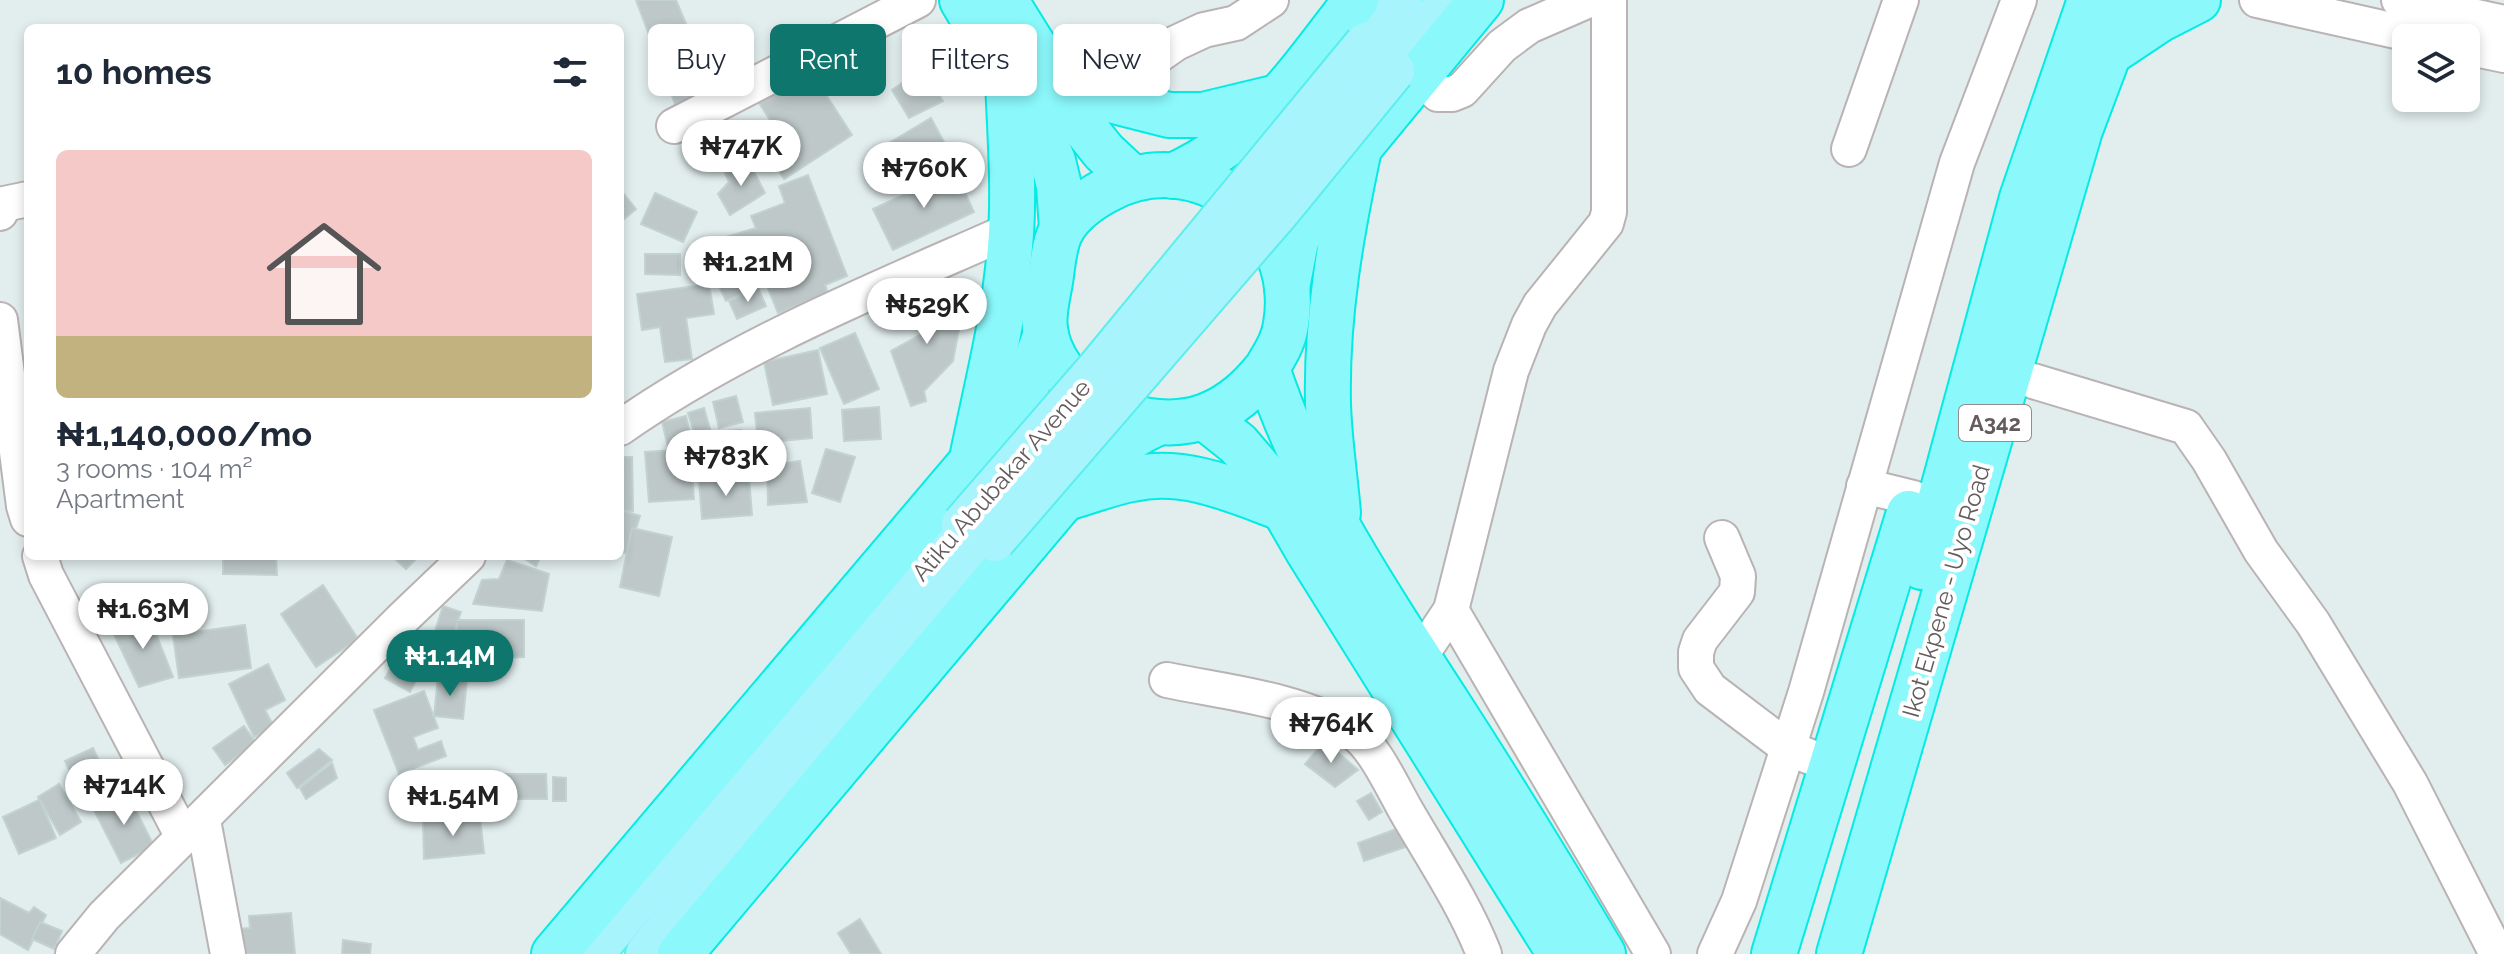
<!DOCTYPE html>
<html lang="en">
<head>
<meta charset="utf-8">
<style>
  body { margin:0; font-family:Raleway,sans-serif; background:#f2f2f3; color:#1f2937; height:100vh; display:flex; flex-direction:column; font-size:30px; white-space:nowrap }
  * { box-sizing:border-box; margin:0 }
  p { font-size:26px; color:#747a83 }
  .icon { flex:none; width:44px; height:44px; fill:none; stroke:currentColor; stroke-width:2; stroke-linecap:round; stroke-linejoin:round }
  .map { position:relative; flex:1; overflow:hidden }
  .panel { position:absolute; left:24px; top:24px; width:600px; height:536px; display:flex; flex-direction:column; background:#fff; border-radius:12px; box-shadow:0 4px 12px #0003 }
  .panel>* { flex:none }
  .hud { position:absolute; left:648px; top:24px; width:760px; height:72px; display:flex; gap:16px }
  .tools { position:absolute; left:2392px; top:24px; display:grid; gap:16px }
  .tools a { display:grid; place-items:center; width:88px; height:88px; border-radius:12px; background:#fff; box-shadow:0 4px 12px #0003; font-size:40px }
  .price { position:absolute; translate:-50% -68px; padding:0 18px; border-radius:28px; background:#fff; color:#222; font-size:26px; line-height:52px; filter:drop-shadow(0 2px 4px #0008) }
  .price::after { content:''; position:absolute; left:50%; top:48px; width:24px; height:18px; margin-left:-12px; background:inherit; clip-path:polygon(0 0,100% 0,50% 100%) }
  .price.selected { background:#0f766e; color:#fff }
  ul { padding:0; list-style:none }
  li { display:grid; align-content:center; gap:16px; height:424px; padding:0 32px }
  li+li { border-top:2px solid #e0e1e3 }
  li span { display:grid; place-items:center; height:248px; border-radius:12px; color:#555 }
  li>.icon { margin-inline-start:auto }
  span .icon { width:144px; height:144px; fill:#fffc; stroke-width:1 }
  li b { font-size:34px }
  h2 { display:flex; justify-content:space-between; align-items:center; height:96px; padding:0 32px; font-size:34px }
  .pill { padding:0 28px; border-radius:12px; background:#fff; box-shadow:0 4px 12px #0003; font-size:28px; line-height:72px }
  .pill.selected { background:#0f766e; color:#fff }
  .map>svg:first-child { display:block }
</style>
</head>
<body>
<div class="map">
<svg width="2504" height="954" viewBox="0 0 2504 954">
  <rect width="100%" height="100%" fill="#e2eded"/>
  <g fill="#bec8c8" stroke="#c1d2d1" stroke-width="2">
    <polygon points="636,0 676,0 714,91 675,104"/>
    <polygon points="923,68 943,101 909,118 892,90"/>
    <polygon points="810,70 852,135 784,179 754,131 770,120 759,103"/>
    <polygon points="931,118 951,155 888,191 869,155"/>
    <polygon points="748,160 765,193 730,215 718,194 729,182 725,173"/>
    <polygon points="955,171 974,212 893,250 873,209"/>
    <polygon points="808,175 847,276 825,285 828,293 778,313 765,281 775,277 760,238 771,277 756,282 748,254 732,259 726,237 756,228 751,216 785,203 779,186"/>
    <polygon points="620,189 636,209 622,221 620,219"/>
    <polygon points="655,193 697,212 683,242 641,224"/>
    <polygon points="645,254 680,254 680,275 645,274"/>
    <polygon points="745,258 757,287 726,301 713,273"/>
    <polygon points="932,283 959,329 953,361 924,391 926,401 911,406 891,351 929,330 909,295"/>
    <polygon points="709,284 714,314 686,318 692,359 665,362 660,327 642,330 637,294"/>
    <polygon points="758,288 766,306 737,319 729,301"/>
    <polygon points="855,333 879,389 844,404 820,348"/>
    <polygon points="818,350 827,394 773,405 764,362"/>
    <polygon points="736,396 743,422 719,428 713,402"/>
    <polygon points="879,407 881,439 844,441 842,410"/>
    <polygon points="704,408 710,429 694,433 688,413"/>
    <polygon points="810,408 812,438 758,443 755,413"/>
    <polygon points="686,416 692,441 668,447 662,422"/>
    <polygon points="741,430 744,458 719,460 716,432"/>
    <polygon points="690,449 694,499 649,502 645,452"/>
    <polygon points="826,449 855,457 840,502 812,493"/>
    <polygon points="620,457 632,457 633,511 620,511"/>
    <polygon points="800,461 807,502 768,505 767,466"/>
    <polygon points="749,477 752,515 702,519 699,481"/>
    <polygon points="620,510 640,516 628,554 620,552"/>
    <polygon points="632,528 672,537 659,596 620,587"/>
    <polygon points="223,556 276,556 277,575 223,574"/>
    <polygon points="392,556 419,556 406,569"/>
    <polygon points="520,556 541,556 536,566"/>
    <polygon points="507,560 549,574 542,611 473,604 482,580 499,579"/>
    <polygon points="323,585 358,639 316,667 281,614"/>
    <polygon points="443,606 461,612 458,620 524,620 524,657 486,658 486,672 458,672 457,623 453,637 435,631"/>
    <polygon points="148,613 173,677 139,687 111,628"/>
    <polygon points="245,625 251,668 179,678 173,635"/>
    <polygon points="396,659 420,673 410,692 385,678"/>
    <polygon points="268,664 285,700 265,710 274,727 254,737 229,684"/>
    <polygon points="438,677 467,680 463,719 434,716"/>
    <polygon points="424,691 438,728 413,737 418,750 441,741 446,756 399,774 374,710"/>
    <polygon points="244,726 256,743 225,765 213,748"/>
    <polygon points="1325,741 1358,770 1335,787 1305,764"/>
    <polygon points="93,748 111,787 83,800 65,761"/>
    <polygon points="319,749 332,760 297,788 287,773"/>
    <polygon points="332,763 337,778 306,799 300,788"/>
    <polygon points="501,774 546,774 547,799 502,799"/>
    <polygon points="553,777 566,778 566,801 553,801"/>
    <polygon points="59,784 81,822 60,835 40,800 56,838 19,854 3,817 39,800 38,797"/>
    <polygon points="126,791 154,846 121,863 93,808"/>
    <polygon points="1371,793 1382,812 1369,820 1357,801"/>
    <polygon points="480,817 484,853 424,859 423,821"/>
    <polygon points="1399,828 1406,847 1364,861 1358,843"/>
    <polygon points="0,898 29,913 34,907 46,915 28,950 0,934"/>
    <polygon points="291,913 295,954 240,954 238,929 250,928 249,916"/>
    <polygon points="860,919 881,954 851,954 838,933"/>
    <polygon points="40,922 62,931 54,949 32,939"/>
    <polygon points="343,940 371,944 370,954 342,954"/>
  </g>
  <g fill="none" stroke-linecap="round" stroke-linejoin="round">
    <defs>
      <g id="minor">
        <polyline points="2257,0 2427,38"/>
        <polyline points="2399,0 2504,23"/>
        <polyline points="2466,47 2504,55"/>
        <polyline points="1419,77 1438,94 1452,94 1462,90 1502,46 1529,26 1589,0"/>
        <polyline points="1122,104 1149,62 1176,43 1204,30 1236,23 1271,0"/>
        <polyline points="674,126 918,0"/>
        <polyline points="1849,149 1901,0"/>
        <polyline points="0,213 4,204 28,199"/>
        <polyline points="0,320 24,506 28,519"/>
        <polyline points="2033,381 2186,427 2209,460 2261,551 2313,623 2410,783 2497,954"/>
        <path d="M620,428C740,344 878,289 1011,230"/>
        <polyline points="1864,486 1913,498"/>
        <polyline points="1722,538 1738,576 1737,592 1700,640 1696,652 1696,668 1710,689 1788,748 1833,766"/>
        <polyline points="40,556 46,575 183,837"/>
        <polyline points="1451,610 1653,954"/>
        <polyline points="1419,658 1451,610 1511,371 1529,325 1540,305 1606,223 1609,212 1609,0"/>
        <path d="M1167,680C1229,693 1299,699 1354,733C1374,746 1393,788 1405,809C1432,856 1464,903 1484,954"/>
        <polyline points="203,820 228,954"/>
        <polyline points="73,954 104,916 403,618 468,556"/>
        <polyline points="1715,954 1739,901 1806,692 1957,163 2019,0"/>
      </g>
      <g id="major">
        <polyline points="1366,44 1401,0"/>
        <polyline points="1393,71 1450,0"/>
        <polyline points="592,954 766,746 963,525"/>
        <polyline points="647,954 795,773 994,540"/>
      </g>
      <g id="highway">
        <polyline points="962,0 1042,135 1053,161 1059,186 1062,229"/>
        <polyline points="1005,0 1084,127 1104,152 1133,179"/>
        <polyline points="2111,52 2159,20 2198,0"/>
        <polyline points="1059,87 1169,115 1203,115 1278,97"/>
        <path d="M1173,176C1260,136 1299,73 1356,0"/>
        <polyline points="1287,288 1296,241 1317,199 1481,0"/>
        <path d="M1267,368C1250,389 1232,406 1206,416C1146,438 1062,401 1046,336C1042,318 1047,299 1050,282C1053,265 1053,245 1062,229C1072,212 1090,199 1107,190C1200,140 1303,224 1286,324C1284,341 1275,354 1267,368C1307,491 1379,597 1449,705C1502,787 1553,870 1603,954"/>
        <polyline points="1204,417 1238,444 1263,473 1308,551 1560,954"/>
        <path d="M973,454C987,385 1005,316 1010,247C1015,191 1010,135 1008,79"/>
        <path d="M1066,498C1088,492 1110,483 1132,479C1185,467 1236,491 1284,509"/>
        <path d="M1338,513C1335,477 1329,440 1328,404C1326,317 1341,233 1359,149"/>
        <polyline points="1922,567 2022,198 2090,0"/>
        <polyline points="554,954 1006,421 1025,391 1046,334"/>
        <path d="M680,954L1073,488C1102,458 1117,442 1155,424"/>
        <polyline points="1774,954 1909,513"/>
        <polyline points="1839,954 2080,130 2129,0"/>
      </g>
    </defs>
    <use href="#minor" stroke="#b9b3b3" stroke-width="38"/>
    <use href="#major" stroke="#5aefee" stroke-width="46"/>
    <use href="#highway" stroke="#04ebe3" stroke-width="48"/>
    <use href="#minor" stroke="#fff" stroke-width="34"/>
    <use href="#major" stroke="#a7f4fd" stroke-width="42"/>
    <use href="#highway" stroke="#8bf8fb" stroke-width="44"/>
    <defs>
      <g id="major-bridge">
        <polyline points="963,525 1099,368 1366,44"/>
        <polyline points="994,540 1281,208 1393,71"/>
      </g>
    </defs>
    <use href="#major-bridge" stroke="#5aefee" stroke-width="46" stroke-linecap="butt"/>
    <use href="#major-bridge" stroke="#a7f4fd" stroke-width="42"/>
  </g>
  <g text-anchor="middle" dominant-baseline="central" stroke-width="8" stroke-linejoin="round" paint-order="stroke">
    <rect fill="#fff" stroke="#928c8d" stroke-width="2" x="1959" y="405" width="72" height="36" rx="6"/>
    <g font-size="22" font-weight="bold" fill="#635b5c">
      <text x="1995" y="423">A342</text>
    </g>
    <g font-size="24" fill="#635b5c" stroke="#fff">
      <text transform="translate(1001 480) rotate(-49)">Atiku Abubakar Avenue</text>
      <text transform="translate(1946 591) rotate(-74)">Ikot Ekpene - Uyo Road</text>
    </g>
  </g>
</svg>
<div class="tools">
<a><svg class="icon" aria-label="layers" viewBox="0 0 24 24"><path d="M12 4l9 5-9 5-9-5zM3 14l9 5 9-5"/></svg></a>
</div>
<b class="price" style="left:741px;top:188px">₦747K</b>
<b class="price" style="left:924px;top:210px">₦760K</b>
<b class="price" style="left:748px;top:304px">₦1.21M</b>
<b class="price" style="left:927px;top:346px">₦529K</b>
<b class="price" style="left:726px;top:498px">₦783K</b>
<b class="price" style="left:143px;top:651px">₦1.63M</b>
<b class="price selected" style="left:450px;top:698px">₦1.14M</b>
<b class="price" style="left:1331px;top:765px">₦764K</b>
<b class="price" style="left:124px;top:827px">₦714K</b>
<b class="price" style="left:453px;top:838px">₦1.54M</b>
<div class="hud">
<a class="pill">Buy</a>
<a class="pill selected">Rent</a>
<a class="pill">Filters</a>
<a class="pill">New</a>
</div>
<section class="panel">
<h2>10 homes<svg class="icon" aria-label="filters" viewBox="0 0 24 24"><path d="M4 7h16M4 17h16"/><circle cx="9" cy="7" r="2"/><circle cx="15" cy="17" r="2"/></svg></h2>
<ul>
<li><span style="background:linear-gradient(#f6c9c9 75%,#c2b280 0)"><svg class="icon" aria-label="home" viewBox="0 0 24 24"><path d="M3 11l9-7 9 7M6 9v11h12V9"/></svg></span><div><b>₦1,140,000/mo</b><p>3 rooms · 104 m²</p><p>Apartment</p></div></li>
</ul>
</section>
</div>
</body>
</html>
